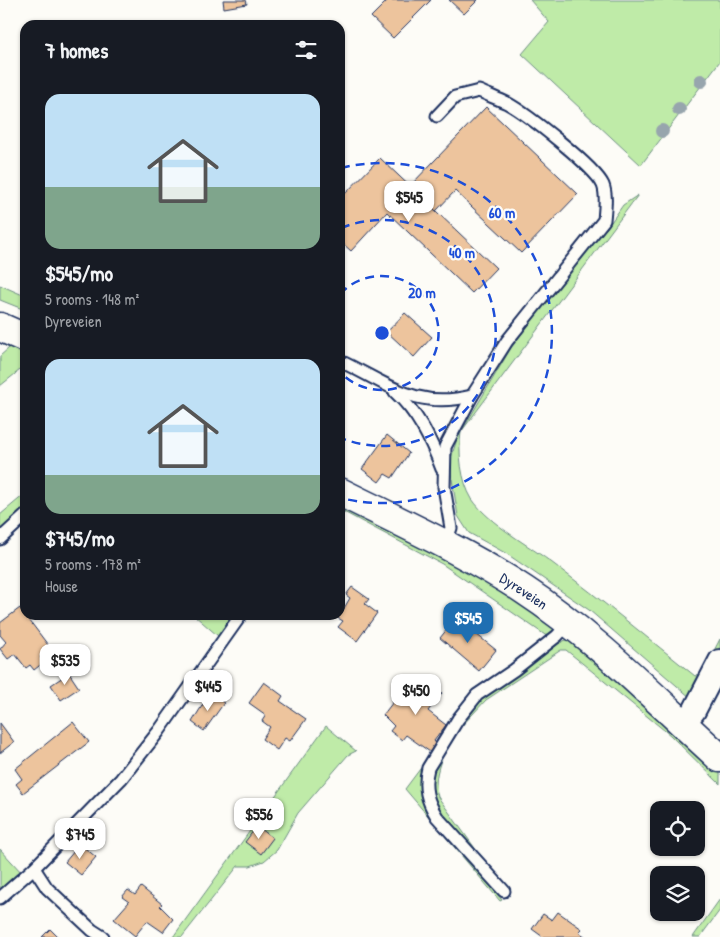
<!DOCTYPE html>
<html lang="en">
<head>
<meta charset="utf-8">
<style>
  body { margin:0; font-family:"Patrick Hand",sans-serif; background:#20242c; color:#f1f3f6; height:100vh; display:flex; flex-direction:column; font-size:19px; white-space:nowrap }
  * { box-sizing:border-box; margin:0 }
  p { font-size:16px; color:#9ea1a6 }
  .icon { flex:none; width:28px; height:28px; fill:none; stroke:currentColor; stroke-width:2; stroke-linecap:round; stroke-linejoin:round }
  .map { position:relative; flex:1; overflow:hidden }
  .panel { position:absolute; left:20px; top:20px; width:325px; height:600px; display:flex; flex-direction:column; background:#171b24; border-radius:15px; box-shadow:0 1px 4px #0004 }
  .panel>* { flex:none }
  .buttons { position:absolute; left:650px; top:801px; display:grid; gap:10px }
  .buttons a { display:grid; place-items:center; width:55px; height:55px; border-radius:10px; background:#171b24; box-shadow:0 1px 4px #0004; font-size:25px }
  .price { position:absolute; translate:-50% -42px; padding:0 11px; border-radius:10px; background:#fff; color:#222; font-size:16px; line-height:32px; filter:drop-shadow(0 1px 2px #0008) }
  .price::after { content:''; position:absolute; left:50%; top:30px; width:15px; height:11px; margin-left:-8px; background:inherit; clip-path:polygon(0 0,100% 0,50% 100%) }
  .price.active { background:#1f6fb2; color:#fff }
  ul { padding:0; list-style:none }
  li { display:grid; align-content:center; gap:10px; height:265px; padding:0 25px }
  li span { display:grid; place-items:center; height:155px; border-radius:15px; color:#555 }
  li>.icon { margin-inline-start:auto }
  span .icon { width:90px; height:90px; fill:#fffc; stroke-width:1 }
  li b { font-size:21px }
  h2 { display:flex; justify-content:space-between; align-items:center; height:60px; padding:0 25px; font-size:21px }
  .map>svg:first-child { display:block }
</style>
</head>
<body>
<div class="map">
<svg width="720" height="937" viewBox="0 0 720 937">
  <rect width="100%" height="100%" fill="#fdfcf7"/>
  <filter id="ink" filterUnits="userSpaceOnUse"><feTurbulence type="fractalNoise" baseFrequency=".02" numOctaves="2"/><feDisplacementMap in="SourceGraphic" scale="10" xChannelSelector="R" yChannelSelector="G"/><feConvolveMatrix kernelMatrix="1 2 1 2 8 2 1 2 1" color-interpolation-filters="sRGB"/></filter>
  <g filter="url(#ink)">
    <g fill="#bfeba8" stroke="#6d8d83">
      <polygon points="530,0 720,0 720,61 641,165 522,54 549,22"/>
      <path d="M638,195L461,432C458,453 461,481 472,499C490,525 529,545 555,565C603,601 649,639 695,676L703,672L720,639V651L691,698L589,610L507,554L469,533L458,516L451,473V458L457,439L511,348L585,250L607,228L623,205Z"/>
      <polygon points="0,285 25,296 25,310 0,300"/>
      <polygon points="0,335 25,346 25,366 0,386 0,356 9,348 0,343"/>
      <polygon points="25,494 25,512 0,534 0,515"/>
      <polygon points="340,501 448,557 554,624 554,630 548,637 442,564 340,510"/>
      <polygon points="194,615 235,615 218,636"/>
      <path d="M572,638L720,772V784L670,735L566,650H561L486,700L457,731C462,723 467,715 473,708C487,691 552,642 572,638Z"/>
      <polygon points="326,726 356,751 348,755 298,813 277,850 264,861 250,866 238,866 182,937 173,937"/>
      <path d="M438,745C432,754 422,765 420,775C414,806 482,875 502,900L500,901L405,789Z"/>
      <path d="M445,749C439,766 433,780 438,797L477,851L505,883C485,866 427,812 430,784C431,772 439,760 445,749Z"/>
      <polygon points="0,849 22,873 0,892"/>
      <polygon points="720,899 720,910 700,937 693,937"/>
    </g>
    <g fill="#edc49d" stroke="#1b2f5e">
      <polygon points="223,0 246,0 247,4 224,8"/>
      <polygon points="388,0 431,0 393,38 371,17"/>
      <polygon points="449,0 478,0 464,14"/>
      <polygon points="486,107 578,194 521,253 455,191 436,211 410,186"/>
      <polygon points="380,158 496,268 472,293 387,212 351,251 340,241 340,199"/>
      <polygon points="405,313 432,337 414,357 387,332"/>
      <polygon points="387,435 409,453 392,478 385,474 379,482 362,469"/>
      <polygon points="352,587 369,599 365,604 377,613 357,641 338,627 343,621 336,617 340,615 350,598 346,595"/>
      <polygon points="20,608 51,649 40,657 44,662 34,670 30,665 26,668 15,654 8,659 0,649 6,642 0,635 0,623"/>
      <polygon points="456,618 496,650 479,671 440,638"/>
      <polygon points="69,673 79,688 61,700 51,685"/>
      <polygon points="424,680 442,693 428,711 446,725 434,741 436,743 430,752 406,735 402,740 390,731 394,726 383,715 400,693 409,699"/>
      <polygon points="264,682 283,696 280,701 306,719 290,741 285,738 277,750 262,739 270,727 262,721 266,715 249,703"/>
      <polygon points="210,693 224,703 204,731 192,722"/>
      <polygon points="73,722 89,742 23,793 16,784 22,779 15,769"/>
      <polygon points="0,723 14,742 0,753"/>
      <polygon points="257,826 273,838 261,854 245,842"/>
      <polygon points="80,844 96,857 81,875 65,862"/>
      <polygon points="141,887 162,904 160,906 173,919 163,932 147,921 135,936 114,919 129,902 122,897 128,890 135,895"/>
      <polygon points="558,912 582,929 579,932 586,937 543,937 532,929 543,914 552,920"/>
      <polygon points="50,929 58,937 42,937"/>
    </g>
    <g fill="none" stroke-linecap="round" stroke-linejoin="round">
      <defs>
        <g id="lane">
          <path d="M437,116L455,97L479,91C488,95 498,99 507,103C527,114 595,167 603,185C607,195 605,209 604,220L507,341L472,396L445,447L444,487L451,528L445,545"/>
          <path d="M340,361C389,384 415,410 472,396"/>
          <path d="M395,392C418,413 431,440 442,469"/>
          <polyline points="0,539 25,516"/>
          <path d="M504,891L437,817C427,801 423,787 428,768L458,719L477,695L514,670L557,636L569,623"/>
          <polyline points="0,898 34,868"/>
          <polyline points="103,937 92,930 47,888 34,868 121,779 159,731 241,615"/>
        </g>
        <polyline id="street" points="683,725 694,711 720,661"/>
        <g id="secondary">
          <polyline points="0,327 25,338"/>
          <path id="s1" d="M340,492C402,523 466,552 524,590C596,637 657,701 720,758"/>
        </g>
      </defs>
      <use href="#lane" stroke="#1b2f5e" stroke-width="15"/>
      <use href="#street" stroke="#1b2f5e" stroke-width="26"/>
      <use href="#secondary" stroke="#1b2f5e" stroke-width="31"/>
      <use href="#lane" stroke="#fdfcf7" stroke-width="11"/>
      <use href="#street" stroke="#fdfcf7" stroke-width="22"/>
      <use href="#secondary" stroke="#fdfcf7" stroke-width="28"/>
    </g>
    <g fill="#97a5ad">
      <circle cx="701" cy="81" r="7"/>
      <circle cx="679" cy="109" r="7"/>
      <circle cx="662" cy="131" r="7"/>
    </g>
  </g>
  <g fill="none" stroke="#1d4ed8" stroke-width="2.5" stroke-dasharray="9 6">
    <path d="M340 294A57 57 0 1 1 340 372"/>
    <path d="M341 228A113 113 0 1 1 341 438"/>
    <path d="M341 168A170 170 0 1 1 341 498"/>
  </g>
  <g text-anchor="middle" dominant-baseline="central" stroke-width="4.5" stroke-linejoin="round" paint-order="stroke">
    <g font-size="15" fill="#1b2f5e" stroke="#fdfcf7">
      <text stroke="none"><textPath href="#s1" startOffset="209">Dyreveien</textPath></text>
    </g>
  </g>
  <circle cx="382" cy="333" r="8" fill="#1d4ed8" stroke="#fdfcf7" stroke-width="2.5"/>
  <g font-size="15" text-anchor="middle" font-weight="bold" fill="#1d4ed8" stroke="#fdfcf7" stroke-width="4.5" stroke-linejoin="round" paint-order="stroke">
    <text x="502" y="218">60 m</text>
    <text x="462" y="258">40 m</text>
    <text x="422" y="298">20 m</text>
  </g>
</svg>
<div class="buttons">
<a><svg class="icon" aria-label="locate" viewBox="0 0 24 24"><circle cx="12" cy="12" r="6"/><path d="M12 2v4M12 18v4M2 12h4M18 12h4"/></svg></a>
<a><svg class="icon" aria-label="layers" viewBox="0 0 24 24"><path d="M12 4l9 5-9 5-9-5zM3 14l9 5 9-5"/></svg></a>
</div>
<b class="price" style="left:409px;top:223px">$545</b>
<b class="price active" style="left:468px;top:644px">$545</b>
<b class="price" style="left:65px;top:686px">$535</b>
<b class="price" style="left:208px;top:712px">$445</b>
<b class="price" style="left:416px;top:716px">$450</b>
<b class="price" style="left:259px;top:840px">$556</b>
<b class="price" style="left:80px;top:860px">$745</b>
<section class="panel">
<h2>7 homes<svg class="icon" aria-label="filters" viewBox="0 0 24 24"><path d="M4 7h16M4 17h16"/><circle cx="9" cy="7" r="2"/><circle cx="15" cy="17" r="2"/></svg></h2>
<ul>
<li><span style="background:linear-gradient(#bfe0f5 60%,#7fa58c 0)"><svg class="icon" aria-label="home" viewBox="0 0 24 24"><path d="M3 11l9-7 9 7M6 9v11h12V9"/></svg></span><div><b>$545/mo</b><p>5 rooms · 148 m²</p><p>Dyreveien</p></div></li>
<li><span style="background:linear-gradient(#bfe0f5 75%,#7fa58c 0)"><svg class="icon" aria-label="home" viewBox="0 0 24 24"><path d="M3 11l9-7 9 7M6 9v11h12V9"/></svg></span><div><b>$745/mo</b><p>5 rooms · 178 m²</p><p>House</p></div></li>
</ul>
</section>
</div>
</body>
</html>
